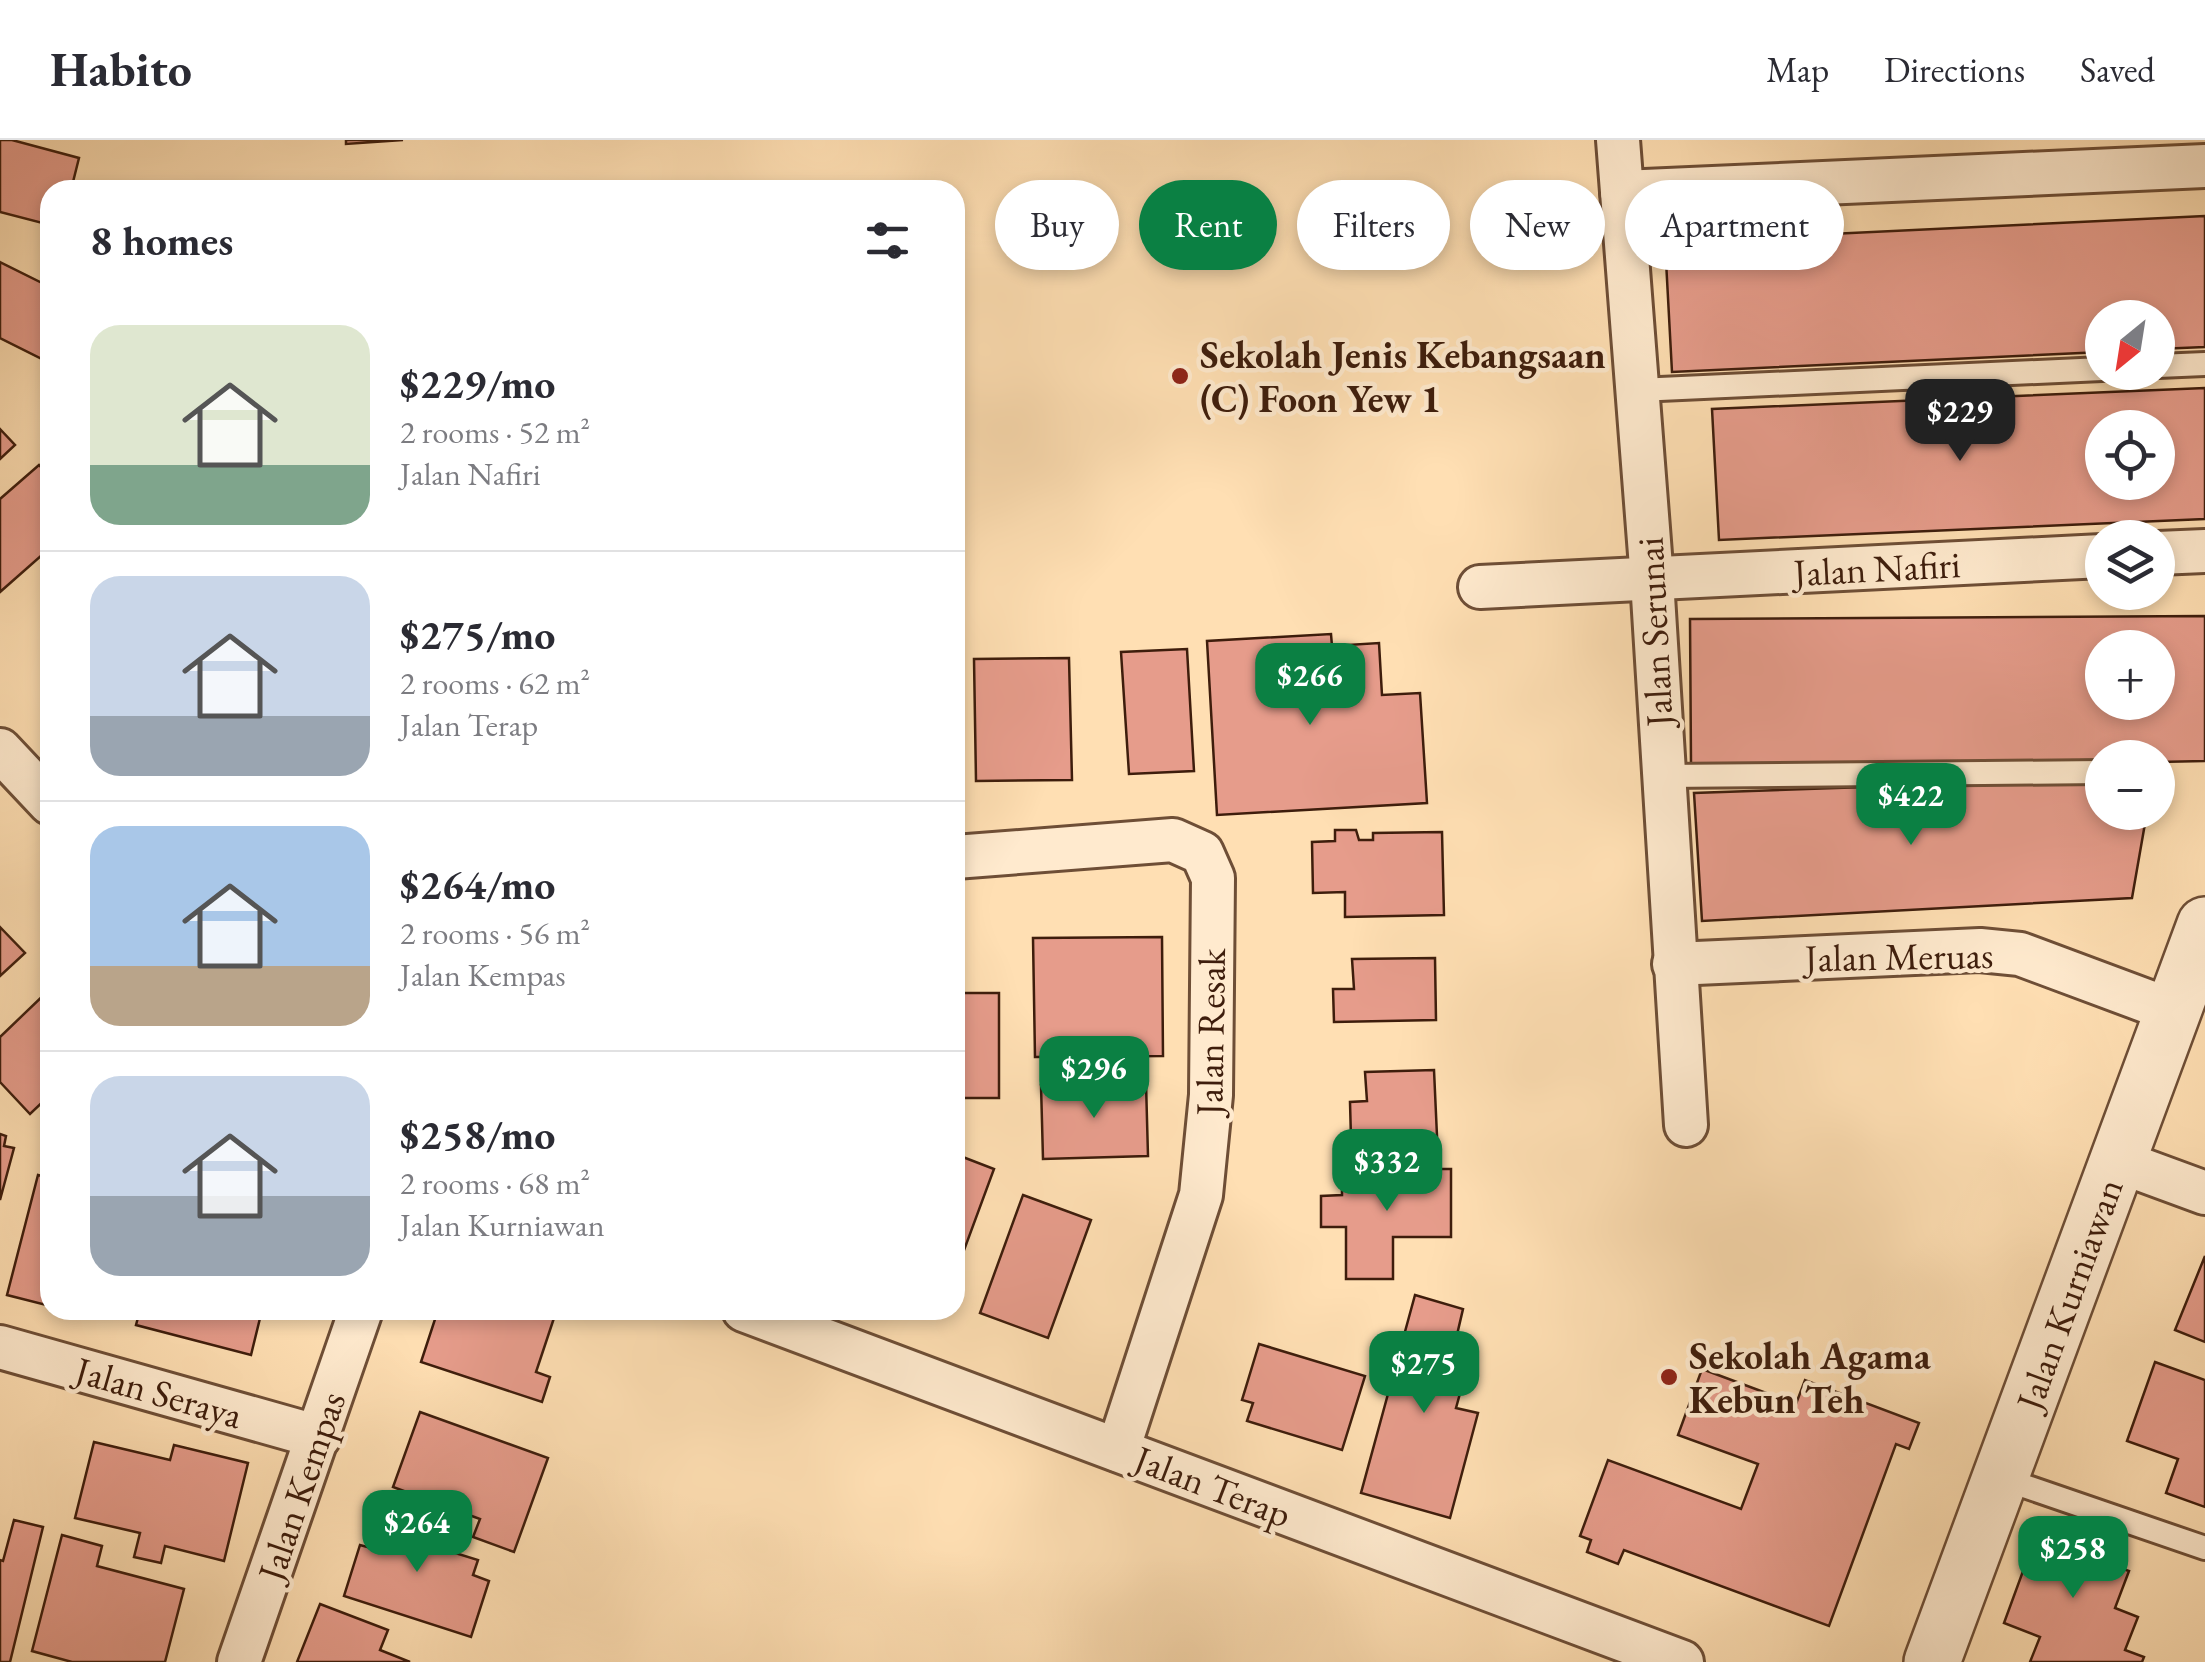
<!DOCTYPE html>
<html lang="en">
<head>
<meta charset="utf-8">
<style>
  body { margin:0; font-family:"EB Garamond",serif; background:#f2f2f3; color:#2b2b33; height:100vh; display:flex; flex-direction:column; font-size:38px; white-space:nowrap }
  * { box-sizing:border-box; margin:0 }
  p { font-size:32px; color:#7c7c81 }
  .icon { flex:none; width:55px; height:55px; fill:none; stroke:currentColor; stroke-width:2; stroke-linecap:round; stroke-linejoin:round }
  .map { position:relative; flex:1; overflow:hidden }
  .side { position:absolute; left:40px; top:40px; width:925px; height:1140px; display:flex; flex-direction:column; background:#fff; border-radius:30px; box-shadow:0 5px 15px #0003 }
  .side>* { flex:none }
  .guide { position:absolute; left:995px; top:40px; width:950px; height:90px; display:flex; gap:20px }
  .needle { width:65px; rotate:210deg }
  .controls { position:absolute; left:2085px; top:160px; display:grid; gap:20px }
  .controls a { display:grid; place-items:center; width:90px; height:90px; border-radius:50%; background:#fff; box-shadow:0 5px 15px #0003; font-size:50px }
  .price { position:absolute; translate:-50% -85px; padding:0 22px; border-radius:20px; background:#0b8043; color:#fff; font-size:32px; line-height:65px; filter:drop-shadow(0 2px 5px #0008) }
  .price::after { content:''; position:absolute; left:50%; top:60px; width:30px; height:22px; margin-left:-15px; background:inherit; clip-path:polygon(0 0,100% 0,50% 100%) }
  .price.on { background:#222; color:#fff }
  ul { padding:0; list-style:none }
  li { display:flex; align-items:center; gap:30px; height:250px; padding:0 50px }
  li+li { border-top:2px solid #e1e1e2 }
  li span { display:grid; place-items:center; flex:none; width:280px; height:200px; border-radius:30px; color:#555 }
  li>.icon { margin-inline-start:auto }
  span .icon { width:120px; height:120px; fill:#fffc; stroke-width:1 }
  li b { font-size:42px }
  h2 { display:flex; justify-content:space-between; align-items:center; height:120px; padding:0 50px; font-size:42px }
  .chip { padding:0 35px; border-radius:45px; background:#fff; box-shadow:0 5px 15px #0003; font-size:35px; line-height:90px }
  .chip.on { background:#0b8043; color:#fff }
  header { display:flex; align-items:center; gap:60px; box-sizing:border-box; height:140px; padding:0 50px; background:#fff; border-bottom:2px solid #e1e1e2 }
  header strong { font-size:48px }
  nav { display:flex; gap:55px; margin-inline-start:auto; font-size:35px }
  .map>svg:first-child { display:block }
</style>
</head>
<body>
<header>
<strong>Habito</strong>
<nav><a>Map</a><a>Directions</a><a>Saved</a></nav>
</header>
<div class="map">
<svg width="2205" height="1522" viewBox="0 0 2205 1522">
  <rect width="100%" height="100%" fill="#ffdfb3"/>
  <filter id="stains"><feTurbulence type="fractalNoise" baseFrequency=".002" numOctaves="4"/><feColorMatrix values="0 0 0 0 .2 0 0 0 0 .09 0 0 0 0 .02 0 0 0 .5 -.17"/></filter>
  <radialGradient id="worn" r=".72"><stop offset=".6" stop-color="#630" stop-opacity="0"/><stop offset="1" stop-color="#630" stop-opacity=".3"/></radialGradient>
  <g fill="#e69c8b" stroke="#3e1d0c" stroke-width="2.5" fill-rule="evenodd">
    <polygon points="0,0 12,0 79,18 71,50 50,50 50,85 0,72"/>
    <polygon points="346,0 403,0 346,4"/>
    <polygon points="2205,76 2205,207 2158,209 2158,178 2102,178 2102,212 1672,232 1665,102"/>
    <polygon points="0,122 50,147 50,218 48,222 0,198"/>
    <path d="M2205,248V379L1719,400L1712,269ZM2102,288H2158V342H2102Z"/>
    <polygon points="0,289 15,305 0,319"/>
    <polygon points="39,325 50,337 50,408 0,452 0,359"/>
    <path d="M2205,476V621L2158,622V618H2102V622L1691,624L1690,479ZM2102,508H2158V562H2102Z"/>
    <polygon points="1331,494 1332,506 1379,503 1382,555 1420,553 1427,663 1217,675 1207,501"/>
    <polygon points="1187,509 1194,631 1129,634 1121,512"/>
    <polygon points="1069,518 1072,640 976,641 974,519"/>
    <polygon points="2102,639 2102,672 2147,672 2132,758 1702,781 1694,653"/>
    <polygon points="1335,690 1356,690 1359,700 1373,700 1373,693 1442,692 1444,775 1345,777 1345,752 1313,753 1312,702 1335,701"/>
    <polygon points="0,787 25,813 0,836"/>
    <polygon points="1162,797 1163,916 1035,917 1033,798"/>
    <polygon points="1435,818 1436,880 1334,882 1333,849 1354,849 1352,819"/>
    <polygon points="50,849 50,955 30,974 0,942 0,897"/>
    <rect x="955" y="853" width="44" height="105"/>
    <polygon points="1434,930 1437,996 1351,999 1350,962 1367,961 1365,932"/>
    <polygon points="1146,943 1148,1016 1043,1019 1041,945"/>
    <polygon points="0,994 6,996 4,1006 14,1008 0,1060"/>
    <polygon points="955,1014 994,1029 963,1113 955,1110"/>
    <polygon points="1342,1029 1451,1029 1451,1097 1393,1097 1393,1139 1346,1139 1346,1087 1321,1087 1321,1056 1342,1055"/>
    <polygon points="38,1035 50,1038 50,1166 7,1155"/>
    <polygon points="1023,1055 1091,1080 1048,1198 980,1173"/>
    <polygon points="2205,1116 2205,1202 2175,1190"/>
    <polygon points="1415,1155 1463,1169 1453,1212 1470,1217 1456,1268 1478,1273 1450,1378 1361,1353"/>
    <polygon points="64,1170 98,1170 96,1178"/>
    <polygon points="140,1170 262,1170 251,1215 136,1185"/>
    <polygon points="438,1170 528,1170 554,1178 536,1232 550,1237 542,1262 421,1222"/>
    <polygon points="1259,1204 1365,1236 1342,1310 1247,1281 1253,1263 1242,1260"/>
    <polygon points="2155,1222 2205,1240 2205,1367 2166,1353 2178,1319 2127,1301"/>
    <polygon points="1702,1229 1796,1264 1805,1240 1919,1283 1909,1309 1896,1304 1829,1486 1624,1410 1618,1424 1587,1412 1591,1400 1580,1396 1608,1320 1741,1369 1758,1324 1678,1295"/>
    <polygon points="420,1272 548,1318 514,1412 473,1397 480,1379 393,1347"/>
    <polygon points="94,1302 170,1320 174,1305 248,1323 224,1421 165,1406 161,1423 134,1417 140,1393 75,1378"/>
    <polygon points="383,1368 445,1388 439,1408 478,1420 473,1435 489,1441 471,1497 344,1456 360,1405 371,1408"/>
    <polygon points="14,1380 43,1387 10,1522 0,1522 0,1420 3,1421"/>
    <polygon points="2041,1382 2117,1410 2112,1425 2129,1431 2115,1468 2138,1477 2125,1510 2144,1517 2142,1522 2030,1522 2040,1497 2004,1483"/>
    <polygon points="62,1395 102,1406 97,1426 184,1449 165,1522 72,1522 32,1511"/>
    <polygon points="320,1464 388,1490 380,1510 410,1522 297,1522"/>
  </g>
  <g fill="none" stroke-linecap="round" stroke-linejoin="round">
    <defs>
      <g id="service">
        <polyline points="2158,226 2205,224"/>
        <polyline points="1638,250 2102,229"/>
        <polyline points="1663,636 2102,632"/>
        <polyline points="2001,1338 2205,1408"/>
      </g>
      <g id="minor">
        <polyline points="1618,0 1652,440 1686,985"/>
        <polyline points="1622,52 2205,26"/>
        <polyline points="2158,413 2205,411"/>
        <polyline points="1480,447 2102,416"/>
        <polyline points="0,610 50,663"/>
        <polyline points="955,717 1173,700 1202,713 1213,738 1211,955 1201,1055 1118,1310"/>
        <polyline points="1674,824 1980,810 2020,814 2173,871"/>
        <polyline points="2118,1021 2205,1053"/>
        <polyline points="744,1170 1682,1522"/>
        <polyline points="0,1207 319,1297"/>
        <polyline points="239,1522 361,1170"/>
      </g>
      <polyline id="tertiary" points="1932,1522 2205,785"/>
    </defs>
    <use href="#service" stroke="#6e4e36" stroke-width="28"/>
    <use href="#minor" stroke="#6e4e36" stroke-width="48"/>
    <use href="#tertiary" stroke="#6e4e36" stroke-width="60"/>
    <use href="#service" stroke="#ffeace" stroke-width="22"/>
    <use href="#minor" stroke="#ffeace" stroke-width="42"/>
    <use href="#tertiary" stroke="#ffeace" stroke-width="55"/>
  </g>
  <g fill="#8f2418" stroke="#ffeace" stroke-width="4">
    <circle cx="1180" cy="236" r="10"/>
    <circle cx="1669" cy="1237" r="10"/>
  </g>
  <g text-anchor="middle" dominant-baseline="central" stroke-width="9" stroke-linejoin="round" paint-order="stroke">
    <g font-size="38" font-weight="bold" fill="#3e1d0c" stroke="#ffeace" text-anchor="start">
      <text x="1200" y="214">Sekolah Jenis Kebangsaan<tspan x="1200" dy="44">(C) Foon Yew 1</tspan></text>
      <text x="1689" y="1215">Sekolah Agama<tspan x="1689" dy="44">Kebun Teh</tspan></text>
    </g>
    <g font-size="38" fill="#3e1d0c" stroke="#ffeace">
      <text transform="translate(1877 428) rotate(-3)">Jalan Nafiri</text>
      <text transform="translate(1654 492) rotate(-93)">Jalan Serunai</text>
      <text transform="translate(1899 816) rotate(-1)">Jalan Meruas</text>
      <text transform="translate(1210 892) rotate(-89)">Jalan Resak</text>
      <text transform="translate(2069 1154) rotate(-70)">Jalan Kurniawan</text>
      <text transform="translate(159 1252) rotate(16)">Jalan Seraya</text>
      <text transform="translate(301 1346) rotate(-71)">Jalan Kempas</text>
      <text transform="translate(1213 1346) rotate(21)">Jalan Terap</text>
    </g>
  </g>
  <rect width="100%" height="100%" filter="url(#stains)"/>
  <rect width="100%" height="100%" fill="url(#worn)"/>
</svg>
<div class="controls">
<a><svg class="needle" viewBox="-14 -14 28 28"><path d="M0-13l5 13h-10z" fill="#e53935"/><path d="M0 13l5-13h-10z" fill="#7c7c81"/></svg></a>
<a><svg class="icon" aria-label="locate" viewBox="0 0 24 24"><circle cx="12" cy="12" r="6"/><path d="M12 2v4M12 18v4M2 12h4M18 12h4"/></svg></a>
<a><svg class="icon" aria-label="layers" viewBox="0 0 24 24"><path d="M12 4l9 5-9 5-9-5zM3 14l9 5 9-5"/></svg></a>
<a>+</a>
<a>−</a>
</div>
<b class="price on" style="left:1960px;top:324px">$229</b>
<b class="price" style="left:1310px;top:588px">$266</b>
<b class="price" style="left:1911px;top:708px">$422</b>
<b class="price" style="left:1094px;top:981px">$296</b>
<b class="price" style="left:1387px;top:1074px">$332</b>
<b class="price" style="left:1424px;top:1276px">$275</b>
<b class="price" style="left:417px;top:1435px">$264</b>
<b class="price" style="left:2073px;top:1461px">$258</b>
<div class="guide">
<a class="chip">Buy</a>
<a class="chip on">Rent</a>
<a class="chip">Filters</a>
<a class="chip">New</a>
<a class="chip">Apartment</a>
</div>
<section class="side">
<h2>8 homes<svg class="icon" aria-label="filters" viewBox="0 0 24 24"><path d="M4 7h16M4 17h16"/><circle cx="9" cy="7" r="2"/><circle cx="15" cy="17" r="2"/></svg></h2>
<ul>
<li><span style="background:linear-gradient(#dfe7d0 70%,#7fa58c 0)"><svg class="icon" aria-label="home" viewBox="0 0 24 24"><path d="M3 11l9-7 9 7M6 9v11h12V9"/></svg></span><div><b>$229/mo</b><p>2 rooms · 52 m²</p><p>Jalan Nafiri</p></div></li>
<li><span style="background:linear-gradient(#c9d6e8 70%,#9aa5b1 0)"><svg class="icon" aria-label="home" viewBox="0 0 24 24"><path d="M3 11l9-7 9 7M6 9v11h12V9"/></svg></span><div><b>$275/mo</b><p>2 rooms · 62 m²</p><p>Jalan Terap</p></div></li>
<li><span style="background:linear-gradient(#a9c7e8 70%,#b9a48a 0)"><svg class="icon" aria-label="home" viewBox="0 0 24 24"><path d="M3 11l9-7 9 7M6 9v11h12V9"/></svg></span><div><b>$264/mo</b><p>2 rooms · 56 m²</p><p>Jalan Kempas</p></div></li>
<li><span style="background:linear-gradient(#c9d6e8 60%,#9aa5b1 0)"><svg class="icon" aria-label="home" viewBox="0 0 24 24"><path d="M3 11l9-7 9 7M6 9v11h12V9"/></svg></span><div><b>$258/mo</b><p>2 rooms · 68 m²</p><p>Jalan Kurniawan</p></div></li>
</ul>
</section>
</div>
</body>
</html>
